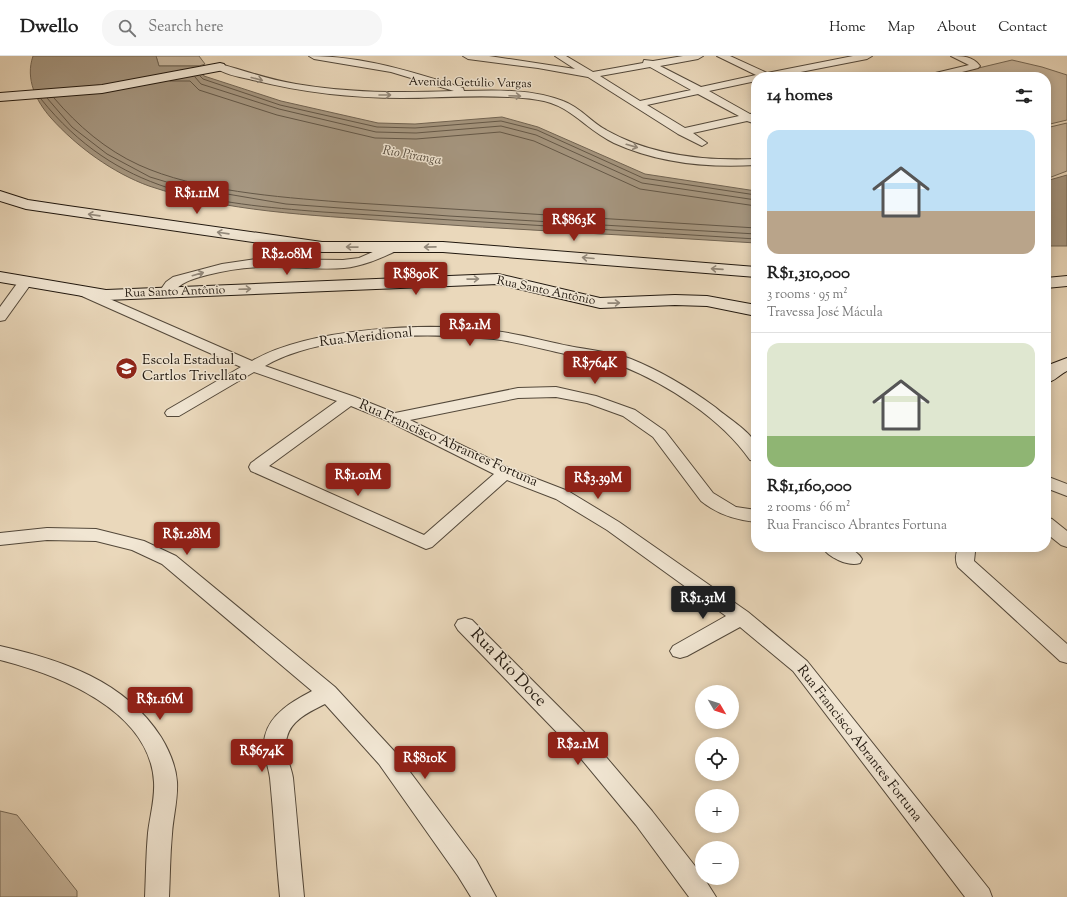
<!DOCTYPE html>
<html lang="en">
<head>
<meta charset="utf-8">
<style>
  body { margin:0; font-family:"Sorts Mill Goudy",serif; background:#f6f6f6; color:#222; height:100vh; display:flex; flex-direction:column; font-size:15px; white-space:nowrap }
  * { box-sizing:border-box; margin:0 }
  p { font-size:13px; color:#767676 }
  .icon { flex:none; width:22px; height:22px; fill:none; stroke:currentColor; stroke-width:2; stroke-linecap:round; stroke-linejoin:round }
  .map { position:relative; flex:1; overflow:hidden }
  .panel { position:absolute; left:751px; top:16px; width:300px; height:480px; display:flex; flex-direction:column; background:#fff; border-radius:16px; box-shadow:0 2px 10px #0003 }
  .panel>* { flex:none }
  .needle { width:26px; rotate:129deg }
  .tools { position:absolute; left:695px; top:629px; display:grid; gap:8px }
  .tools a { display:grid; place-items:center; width:44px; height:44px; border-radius:50%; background:#fff; box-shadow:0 2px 10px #0003; font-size:20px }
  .price { position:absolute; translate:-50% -34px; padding:0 9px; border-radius:4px; background:#8f2418; color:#fff; font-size:13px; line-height:26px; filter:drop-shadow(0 1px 2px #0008) }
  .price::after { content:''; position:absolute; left:50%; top:24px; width:12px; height:9px; margin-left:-6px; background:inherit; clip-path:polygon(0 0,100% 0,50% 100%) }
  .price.selected { background:#222; color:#fff }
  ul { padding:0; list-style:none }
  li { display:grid; align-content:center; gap:8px; height:212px; padding:0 16px }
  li+li { border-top:1px solid #e0e0e0 }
  li span { display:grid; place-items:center; height:124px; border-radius:12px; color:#555 }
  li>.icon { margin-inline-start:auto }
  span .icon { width:72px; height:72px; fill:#fffc; stroke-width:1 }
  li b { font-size:17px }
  h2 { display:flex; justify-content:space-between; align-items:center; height:48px; padding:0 16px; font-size:17px }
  header { display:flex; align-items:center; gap:24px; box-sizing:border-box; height:56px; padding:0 20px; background:#fff; border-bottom:1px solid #e0e0e0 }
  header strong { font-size:19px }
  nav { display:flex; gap:22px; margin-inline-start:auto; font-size:14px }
  .search { width:280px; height:36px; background:#f6f6f6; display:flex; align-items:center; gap:10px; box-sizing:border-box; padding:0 14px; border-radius:16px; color:#767676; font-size:15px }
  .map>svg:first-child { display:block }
</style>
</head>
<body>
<header>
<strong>Dwello</strong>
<div class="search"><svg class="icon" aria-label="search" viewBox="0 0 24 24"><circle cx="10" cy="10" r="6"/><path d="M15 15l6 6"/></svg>Search here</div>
<nav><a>Home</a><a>Map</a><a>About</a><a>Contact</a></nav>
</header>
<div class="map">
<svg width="1067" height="841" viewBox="0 0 1067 841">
  <rect width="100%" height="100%" fill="#ead8bb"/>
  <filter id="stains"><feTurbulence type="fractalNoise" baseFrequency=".005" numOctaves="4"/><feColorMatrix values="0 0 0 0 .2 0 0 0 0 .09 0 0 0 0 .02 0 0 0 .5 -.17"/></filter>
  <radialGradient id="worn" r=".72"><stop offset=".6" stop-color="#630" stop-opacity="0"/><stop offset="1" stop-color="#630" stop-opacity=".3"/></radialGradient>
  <g fill="#c8b79e" stroke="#746856">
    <polygon points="156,0 199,0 205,8 199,10 159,10"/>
    <polygon points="1012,4 1042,11 1067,19 1067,64 1046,69 1046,21 941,21"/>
    <polygon points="1067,67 1067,115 1046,123 1046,72"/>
    <polygon points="0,755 17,759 77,835 77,841 0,841"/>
  </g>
  <g fill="#a69781" stroke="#716453">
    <path d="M33,0H156L159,10H199L204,20L281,45L378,67L415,68L502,61L538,71L645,118L756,135V187C634,179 513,174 391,165C311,159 226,156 149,130C113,117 77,91 51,62C36,45 25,23 33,0Z"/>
    <polygon points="1067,119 1067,190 1046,190 1046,125"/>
  </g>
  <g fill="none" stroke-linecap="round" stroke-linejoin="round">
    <g stroke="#645848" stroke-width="1">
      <polyline points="200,20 203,23 280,49 377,71 415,72 501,65 537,74 643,122 756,139"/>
      <polyline points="195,21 201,28 279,53 376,76 416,77 501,70 536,79 642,127 756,144"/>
      <polyline points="170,25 190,25 199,34 277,59 375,82 416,83 500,76 534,85 640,133 756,150"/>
      <polyline points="47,42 72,71 107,98 150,121 180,130 286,148 449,160 756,178"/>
      <path d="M54,42C78,70 106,94 139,109C196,135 278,141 340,146L756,172"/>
      <path d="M41,43C117,138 209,147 323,156L756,183"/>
    </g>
    <defs>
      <g id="street">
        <path d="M309,0C363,0 413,16 463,32L464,35C496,34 533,33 563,45C580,51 591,66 606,74C652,100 705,105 756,103V109C708,112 658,107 614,87C595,78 581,63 564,53C548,43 526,42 508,41C473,39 437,42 402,42C350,42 299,36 249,23C240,21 222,18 215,11L220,8C246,15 270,24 296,28C348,37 401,37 454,35L391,16L314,3Z"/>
        <path d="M463,0H489L575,13L555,0H566L593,16L643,7L644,4L653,5L683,0H703L698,3L660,10L701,31L756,19L717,0H730L767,17L853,0H872L867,3L775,21H756V25L709,35L750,58L756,57V68L747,65L693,77L707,87L702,90L678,78L588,21L538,12L468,3ZM650,11L691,34L640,45L600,20ZM698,38L739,60L685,72L647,49Z"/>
        <path d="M951,0C962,0 973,0 980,10L978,12L942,21H925L927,19L969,9Z"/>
        <path d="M391,188L397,192L396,195C379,203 363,210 344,212C321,214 299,211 277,211C253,210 230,213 207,219C192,223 180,226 171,239H161L159,236L166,226L173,221L222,208L256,203L343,204L359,202Z"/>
        <polygon points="26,221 31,222 33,225 5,264 0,265 0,251 21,222"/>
        <path d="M80,230L252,305C310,271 429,266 495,275C520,278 544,285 569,290C589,294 612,296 631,303C661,315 689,332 715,351C725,360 750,375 755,387C757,392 756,400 756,405L750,404C722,363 667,328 622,310C605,303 583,302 565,298C542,293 518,286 494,283C430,276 321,277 265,310L355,341L395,357L518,332L556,331L596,340L635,354L665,375L713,437L736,451L756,454V466C736,464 717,458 701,445L653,381L623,360L587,347L556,341L518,342L410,364L511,413L568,435L619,466L748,556L807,605L989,833L992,841H965L793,615L740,571L687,600L680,602L673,600L670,595L673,590L726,560L607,474L556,443L507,424L432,491L426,493L251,415L249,411L251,407L337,345L254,316L179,360H167L165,357L167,354L241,311L75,237L73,234L75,231ZM351,350L388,365L494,418L424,479L269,410Z"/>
        <polygon points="1046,420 1067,428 1067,440 1046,432"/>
        <polygon points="1046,461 1052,463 1067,475 1067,491 1061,489 1046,477"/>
        <path d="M47,472L96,473L144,485L176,500L335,631L395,696L476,804L496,841H471L458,820L379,708L325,648C311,655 291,664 287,681C282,696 291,708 293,722C297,762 300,801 304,841H280C276,801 274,762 270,722C268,707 261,696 265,680C270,658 293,645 312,635L162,508L132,494L96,485L47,484L0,489V477Z"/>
        <path d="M822,491C836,491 854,489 862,503L860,507C848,511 828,501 822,491Z"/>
        <path d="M959,491H978L975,496L974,505L1067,588V607L1060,605L958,511C955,505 955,497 959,491Z"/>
        <polygon points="465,562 472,564 589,681 652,755 702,819 702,822 704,822 716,841 689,841 636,769 573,693 458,574 455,569 458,564"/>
        <path d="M0,590C62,604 125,625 161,681C169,694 176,711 177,726C178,744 173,761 172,778C170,799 170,820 169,841H145C146,820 146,798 148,777C150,760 155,743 154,726C150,654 59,619 0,604Z"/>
      </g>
      <g id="secondary">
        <polygon points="220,7 224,8 226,11 224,14 102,37 0,45 0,37 102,29"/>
        <polygon points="0,135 28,144 68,150 322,186 443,186 756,211 756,221 443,196 322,196 26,153 0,145"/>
        <polygon points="0,216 106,234 498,218 600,242 675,239 707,240 756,249 756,260 707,250 675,249 600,252 498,228 106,244 0,226"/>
        <polygon points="1067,220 1067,230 1046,232 1046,222"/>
        <path d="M1067,302V315C1059,319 1055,325 1046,327V310Z"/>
      </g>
    </defs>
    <use href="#street" stroke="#53483a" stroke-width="2"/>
    <use href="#secondary" stroke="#21180f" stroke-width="2"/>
    <use href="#street" fill="#f1e6d3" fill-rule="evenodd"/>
    <use href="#secondary" fill="#f1e6d3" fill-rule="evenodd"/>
  </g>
  <defs><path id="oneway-shaft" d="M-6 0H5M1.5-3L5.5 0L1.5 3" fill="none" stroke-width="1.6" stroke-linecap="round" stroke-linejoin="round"/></defs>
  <g stroke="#93897b">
    <use href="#oneway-shaft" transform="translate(257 23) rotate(15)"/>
    <use href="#oneway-shaft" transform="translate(385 39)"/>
    <use href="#oneway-shaft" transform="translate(515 40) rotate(2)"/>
    <use href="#oneway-shaft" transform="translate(632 90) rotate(16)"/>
    <use href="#oneway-shaft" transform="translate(94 159) rotate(-172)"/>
    <use href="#oneway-shaft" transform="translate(223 177) rotate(-172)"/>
    <use href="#oneway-shaft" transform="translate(352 191) rotate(-179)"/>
    <use href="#oneway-shaft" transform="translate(430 191) rotate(179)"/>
    <use href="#oneway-shaft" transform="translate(588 202) rotate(-175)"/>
    <use href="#oneway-shaft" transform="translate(717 213) rotate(-176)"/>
    <use href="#oneway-shaft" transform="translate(198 218) rotate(-16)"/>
    <use href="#oneway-shaft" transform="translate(473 223) rotate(-1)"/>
    <use href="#oneway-shaft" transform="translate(245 233) rotate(-2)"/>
    <use href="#oneway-shaft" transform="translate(614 247) rotate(-1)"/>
  </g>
  <defs>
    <symbol id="school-disc" viewBox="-11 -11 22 22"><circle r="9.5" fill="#8f2418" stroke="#f1e6d3"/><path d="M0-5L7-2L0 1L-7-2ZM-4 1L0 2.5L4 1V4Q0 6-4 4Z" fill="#fff"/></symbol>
  </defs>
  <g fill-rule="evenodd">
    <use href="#school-disc" x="114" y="300" width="25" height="25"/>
  </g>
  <g text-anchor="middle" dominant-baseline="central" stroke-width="3" stroke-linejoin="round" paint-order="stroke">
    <g font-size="12" fill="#21180f" stroke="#f1e6d3">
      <text transform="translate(470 27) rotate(1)">Avenida Getúlio Vargas</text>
      <text transform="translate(546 235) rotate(12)">Rua Santo Antônio</text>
      <text transform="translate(175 236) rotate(-2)">Rua Santo Antônio</text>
    </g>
    <g font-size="13" font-style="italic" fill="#564b3d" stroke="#f1e6d3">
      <text transform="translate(412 100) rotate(10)">Rio Piranga</text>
    </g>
    <g font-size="14" fill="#21180f" stroke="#f1e6d3">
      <text transform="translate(366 282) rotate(-6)">Rua Meridional</text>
      <text transform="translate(448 388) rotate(24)">Rua Francisco Abrantes Fortuna</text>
      <text transform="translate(859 688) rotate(52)">Rua Francisco Abrantes Fortuna</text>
    </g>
    <g font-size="14" fill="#21180f" stroke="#f1e6d3" text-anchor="start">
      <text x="142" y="305">Escola Estadual<tspan x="142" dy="16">Cartlos Trivellato</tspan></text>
    </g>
    <g font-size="17" fill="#21180f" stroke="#f1e6d3">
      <text transform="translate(508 612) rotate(46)">Rua Rio Doce</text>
    </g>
  </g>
  <rect width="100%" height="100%" filter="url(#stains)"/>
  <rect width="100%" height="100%" fill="url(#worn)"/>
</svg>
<div class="tools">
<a><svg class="needle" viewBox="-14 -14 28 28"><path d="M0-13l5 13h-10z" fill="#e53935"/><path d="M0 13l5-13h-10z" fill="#767676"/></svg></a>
<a><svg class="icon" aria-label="locate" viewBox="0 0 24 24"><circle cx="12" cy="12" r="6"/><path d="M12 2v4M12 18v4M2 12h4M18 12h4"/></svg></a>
<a>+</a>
<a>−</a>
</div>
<b class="price" style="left:197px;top:159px">R$1.11M</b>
<b class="price" style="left:574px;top:186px">R$863K</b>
<b class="price" style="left:287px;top:220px">R$2.08M</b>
<b class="price" style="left:416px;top:240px">R$890K</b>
<b class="price" style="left:470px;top:291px">R$2.1M</b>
<b class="price" style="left:595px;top:329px">R$764K</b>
<b class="price" style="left:358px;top:441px">R$1.01M</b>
<b class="price" style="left:598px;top:444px">R$3.39M</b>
<b class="price" style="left:187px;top:500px">R$1.28M</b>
<b class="price selected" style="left:703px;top:564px">R$1.31M</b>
<b class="price" style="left:160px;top:665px">R$1.16M</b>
<b class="price" style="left:578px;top:710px">R$2.1M</b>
<b class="price" style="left:262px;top:717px">R$674K</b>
<b class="price" style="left:425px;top:724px">R$810K</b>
<section class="panel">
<h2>14 homes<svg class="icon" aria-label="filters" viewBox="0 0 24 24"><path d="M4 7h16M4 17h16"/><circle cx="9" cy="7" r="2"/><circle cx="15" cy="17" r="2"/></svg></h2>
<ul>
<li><span style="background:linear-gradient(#bfe0f5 65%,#b9a48a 0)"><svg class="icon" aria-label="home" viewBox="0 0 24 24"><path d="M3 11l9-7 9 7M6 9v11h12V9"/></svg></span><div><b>R$1,310,000</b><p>3 rooms · 95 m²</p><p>Travessa José Mácula</p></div></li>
<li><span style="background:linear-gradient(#dfe7d0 75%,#8fb573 0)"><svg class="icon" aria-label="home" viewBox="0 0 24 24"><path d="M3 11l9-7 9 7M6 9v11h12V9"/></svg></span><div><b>R$1,160,000</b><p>2 rooms · 66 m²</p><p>Rua Francisco Abrantes Fortuna</p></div></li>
</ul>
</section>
</div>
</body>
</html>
